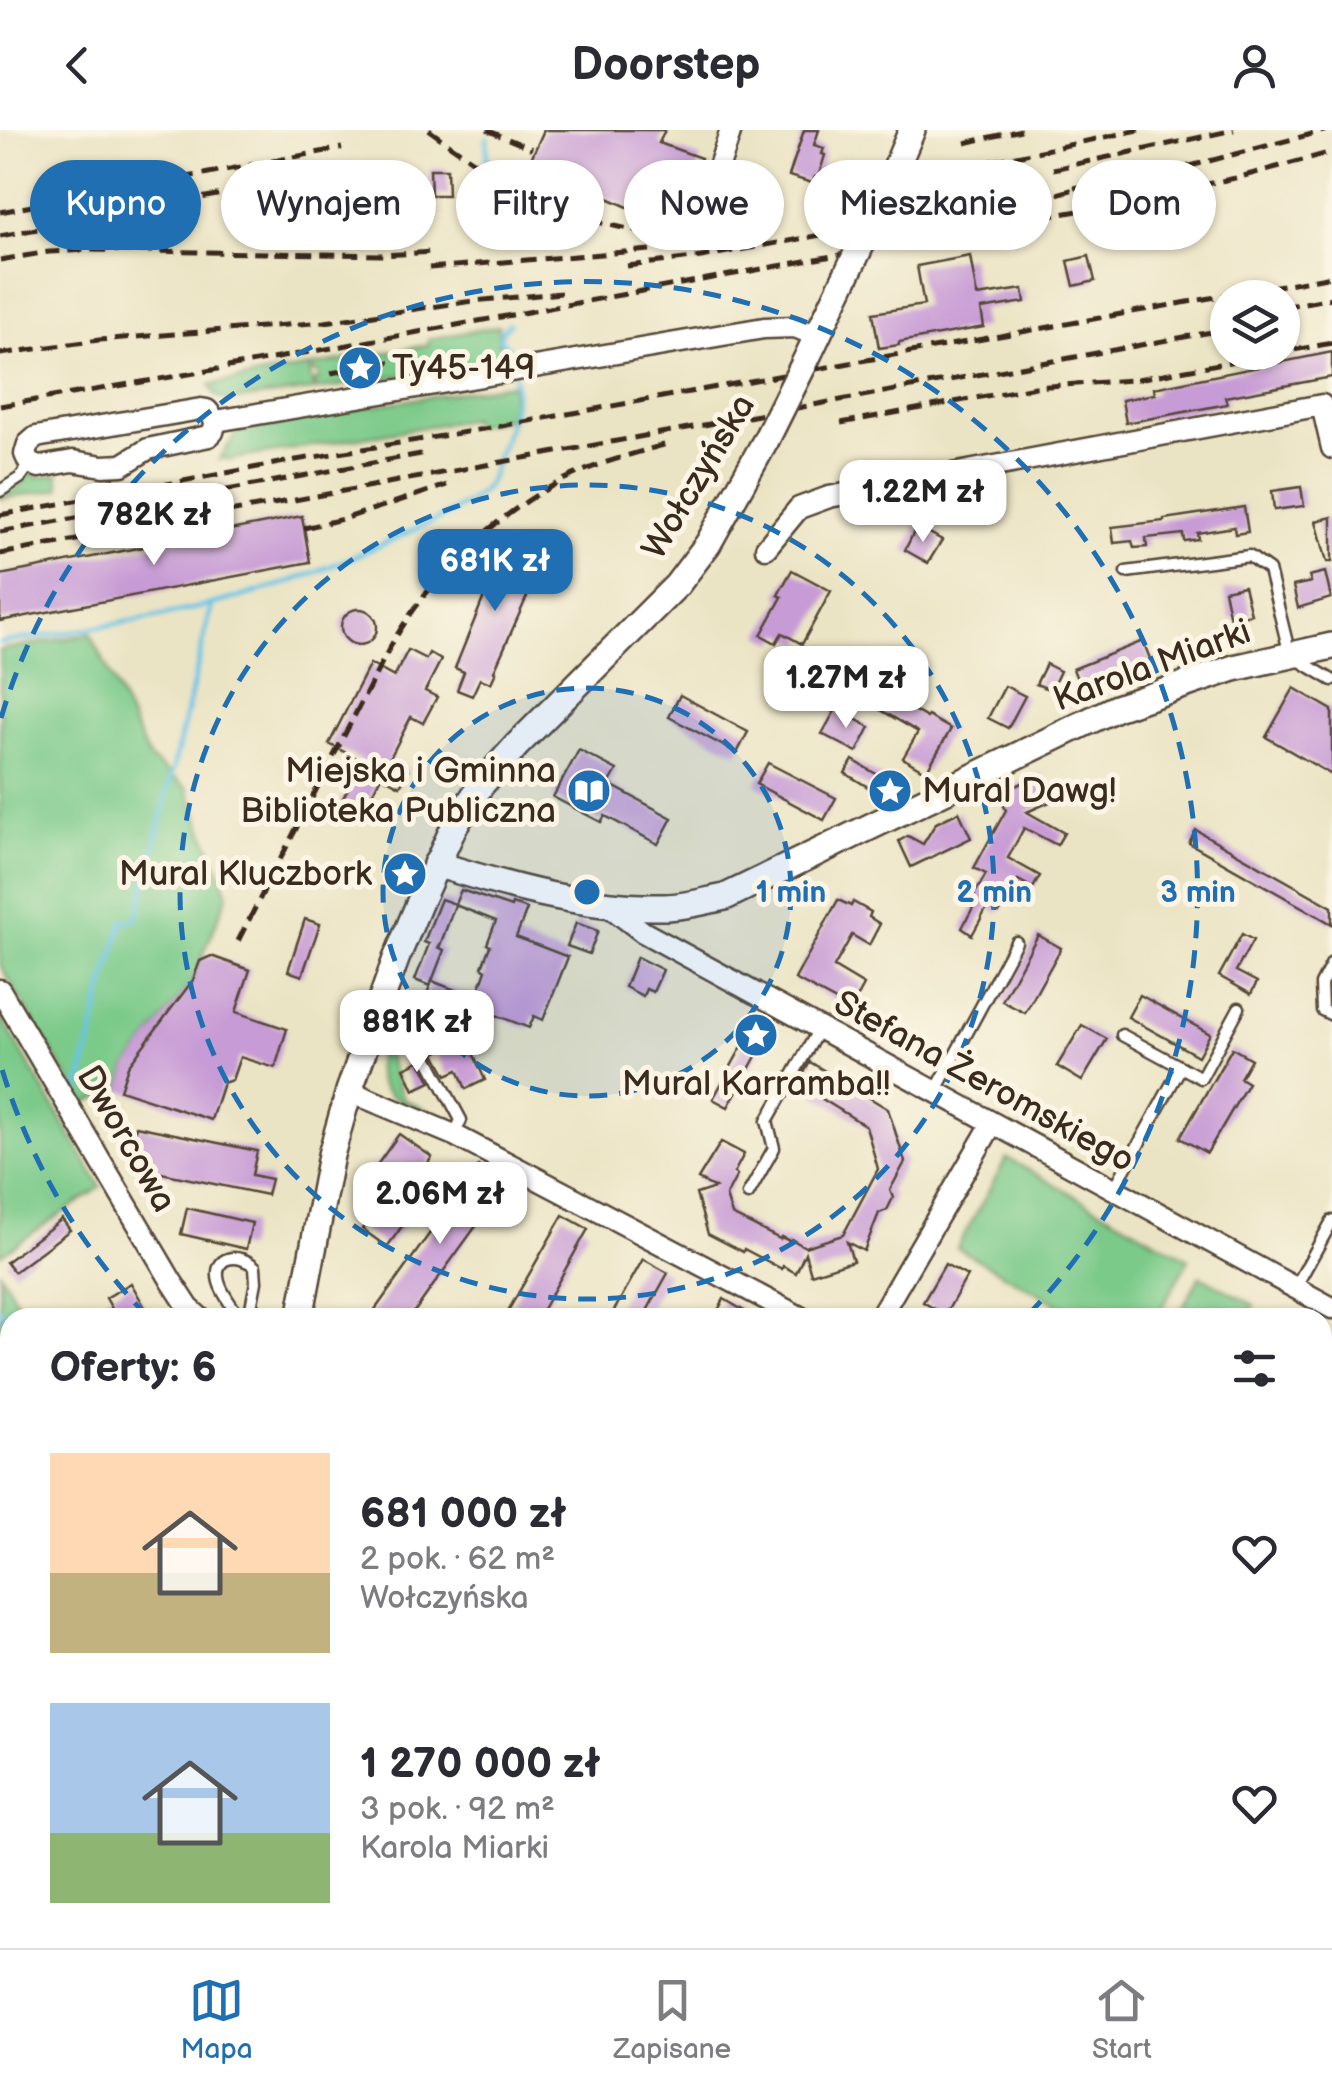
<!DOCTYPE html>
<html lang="pl">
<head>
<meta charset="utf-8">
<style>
  body { margin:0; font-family:"Balsamiq Sans",sans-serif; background:#f2f2f3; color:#2b2b33; height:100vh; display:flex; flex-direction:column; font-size:38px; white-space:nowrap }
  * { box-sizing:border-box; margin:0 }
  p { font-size:32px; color:#7c7c81 }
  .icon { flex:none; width:55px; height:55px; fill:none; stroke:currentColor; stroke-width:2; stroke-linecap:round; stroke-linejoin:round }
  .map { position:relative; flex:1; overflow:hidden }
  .sheet { position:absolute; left:0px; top:1178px; width:1332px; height:642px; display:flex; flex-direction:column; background:#fff; border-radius:30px 30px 0 0; box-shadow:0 2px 8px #0004 }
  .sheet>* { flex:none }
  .top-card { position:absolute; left:30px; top:30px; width:1272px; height:90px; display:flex; gap:20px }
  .controls { position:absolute; left:1210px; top:150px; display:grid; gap:20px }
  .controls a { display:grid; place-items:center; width:90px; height:90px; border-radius:50%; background:#fff; box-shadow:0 2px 8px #0004; font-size:50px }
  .price { position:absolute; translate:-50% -85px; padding:0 22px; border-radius:20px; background:#fff; color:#222; font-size:32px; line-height:65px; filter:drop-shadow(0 2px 5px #0008) }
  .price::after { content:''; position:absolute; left:50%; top:60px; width:30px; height:22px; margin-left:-15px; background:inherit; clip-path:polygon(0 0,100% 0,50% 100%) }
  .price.on { background:#1f6fb2; color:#fff }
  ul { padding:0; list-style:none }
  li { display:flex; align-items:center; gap:30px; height:250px; padding:0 50px }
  li span { display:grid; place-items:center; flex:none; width:280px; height:200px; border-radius:0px; color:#555 }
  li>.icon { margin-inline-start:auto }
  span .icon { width:120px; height:120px; fill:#fffc; stroke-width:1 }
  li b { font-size:42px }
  h2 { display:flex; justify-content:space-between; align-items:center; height:120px; padding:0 50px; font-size:42px }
  .pill { padding:0 35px; border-radius:45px; background:#fff; box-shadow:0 2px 8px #0004; font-size:35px; line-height:90px }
  .pill.on { background:#1f6fb2; color:#fff }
  header { display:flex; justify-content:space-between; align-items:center; height:130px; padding:0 50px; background:#fff; font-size:45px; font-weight:700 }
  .tabs { display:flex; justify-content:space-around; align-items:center; height:140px; border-top:2px solid #e1e1e2; background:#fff; font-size:28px; color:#7c7c81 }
  .tabs a { display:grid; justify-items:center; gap:5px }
  .tabs .on { color:#1f6fb2 }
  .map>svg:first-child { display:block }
</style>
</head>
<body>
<header><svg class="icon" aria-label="back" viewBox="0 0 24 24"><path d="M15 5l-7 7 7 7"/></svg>Doorstep<svg class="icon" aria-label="person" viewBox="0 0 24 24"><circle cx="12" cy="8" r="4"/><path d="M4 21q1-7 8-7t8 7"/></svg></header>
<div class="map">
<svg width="1332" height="1818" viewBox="0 0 1332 1818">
  <rect width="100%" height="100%" fill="#fcf5e5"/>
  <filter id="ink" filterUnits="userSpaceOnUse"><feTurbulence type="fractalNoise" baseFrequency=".01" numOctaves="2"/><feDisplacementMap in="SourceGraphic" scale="20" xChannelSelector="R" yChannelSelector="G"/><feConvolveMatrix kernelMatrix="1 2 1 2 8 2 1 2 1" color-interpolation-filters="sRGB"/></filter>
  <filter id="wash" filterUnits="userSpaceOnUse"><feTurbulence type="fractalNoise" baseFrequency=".0048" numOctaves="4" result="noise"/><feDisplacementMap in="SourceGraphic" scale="40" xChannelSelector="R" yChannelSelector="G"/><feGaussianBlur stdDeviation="2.25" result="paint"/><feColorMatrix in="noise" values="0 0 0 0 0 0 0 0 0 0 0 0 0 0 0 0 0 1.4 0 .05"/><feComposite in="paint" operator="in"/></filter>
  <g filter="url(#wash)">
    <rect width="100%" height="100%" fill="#ebe4c4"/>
    <g fill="#7cca8a" stroke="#5c7a54" stroke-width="2.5">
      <polygon points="499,196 498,212 508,227 316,260 315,251 319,250 318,242 313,242 312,236 428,215 428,209"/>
      <polygon points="309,237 313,260 228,271 216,266 210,255"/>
      <polygon points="512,254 513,276 509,288 474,296 472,289 228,330 226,328 219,330 237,302 370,276"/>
      <polygon points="29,343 34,343 36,347 58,344 60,359 0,369 0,366 21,355"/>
      <polygon points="91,504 149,628 187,658 228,764 193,850 128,936 120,960 83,973 0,835 0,520"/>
      <polygon points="0,885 101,1057 0,1125"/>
      <path d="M398,900L407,904L409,909L385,918L403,969L449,991L452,985L449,993C427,983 381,972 377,943C375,931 384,915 388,904Z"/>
      <polygon points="1007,1028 1189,1129 1157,1187 1081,1187 957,1118"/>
      <polygon points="0,1142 26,1187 10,1188 10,1230 0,1225"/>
      <polygon points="1200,1146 1254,1175 1247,1187 1178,1187"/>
      <polygon points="9,1734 10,1810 29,1810 26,1818 0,1818 0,1756"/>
      <polygon points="443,1810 552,1810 551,1818 443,1818"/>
    </g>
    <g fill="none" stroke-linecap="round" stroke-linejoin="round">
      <g stroke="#67c4e5" stroke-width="5">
        <polyline points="487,8 488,119"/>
        <polyline points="509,194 502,202 500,209 509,219 512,235"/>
        <path d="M0,513C95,498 192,484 283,454C324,440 363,423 403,405C426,395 473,375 487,355C491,349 493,340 495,333C505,305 520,277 514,245"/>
        <polyline points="79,960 104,856 123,791 136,790 139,782 212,475"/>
        <polyline points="0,1179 10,1196"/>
      </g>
    </g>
    <g id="blocks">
      <g fill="#c79bd5">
        <polygon points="544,0 665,0 659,13 701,28 682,79 637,62 630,78 529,33"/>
        <polygon points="804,0 819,0 814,15 824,18 822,24 825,25 818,48 815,47 812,53 789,46"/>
        <polygon points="430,39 447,39 448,65 431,65"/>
        <polygon points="409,61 415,94 335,109 333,99 314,106 307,105 297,97 297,84 306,75 323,77"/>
        <polygon points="970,126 977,166 1023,159 1025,172 981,179 984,197 899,212 899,215 879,218 873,183 924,175 917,136"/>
        <polygon points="1089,126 1095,151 1074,156 1068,131"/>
        <polygon points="1332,222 1332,247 1225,267 1227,274 1126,293 1122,270 1155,264 1154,258"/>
        <polygon points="1301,357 1304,376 1274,380 1272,361"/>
        <polygon points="1244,377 1248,402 1235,404 1234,397 1197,403 1198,409 1184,411 1183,404 1146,408 1147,417 1134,418 1132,411 1114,413 1112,397 1164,391 1164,389"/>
        <polygon points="302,386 310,432 0,491 0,445"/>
        <polygon points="1332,387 1332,432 1327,432 1316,391"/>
        <polygon points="917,396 942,410 928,433 905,420"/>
        <polygon points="486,411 541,435 494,541 496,542 491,553 480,549 472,566 457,560 464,542 455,538 494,442 476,434"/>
        <polygon points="792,440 831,461 802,514 782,503 776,513 761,505 782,467 778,465"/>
        <polygon points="1325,442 1331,468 1298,478 1293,456 1311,452 1309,446"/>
        <polygon points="1244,456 1251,484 1230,489 1224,460"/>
        <circle cx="359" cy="497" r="18"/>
        <polygon points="1143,511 1153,536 1083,564 1073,539"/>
        <polygon points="408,520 426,529 429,523 441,530 425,561 437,567 423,593 411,587 389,630 408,640 400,656 381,646 361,685 340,674 362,631 329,614 370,534 394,547"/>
        <polygon points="1046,534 1060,541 1051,560 1036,554"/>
        <polygon points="1005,556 1025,566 1008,598 988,588"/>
        <polygon points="1294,558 1332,580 1332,645 1266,607"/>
        <polygon points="882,562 927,588 928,586 951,599 926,642 903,628 918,602 874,576"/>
        <polygon points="680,565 748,602 737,623 669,587"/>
        <polygon points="836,579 870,597 857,622 822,604"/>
        <polygon points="579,620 617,640 609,654 672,688 658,714 605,686 601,692 553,667"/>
        <polygon points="853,630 894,655 886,668 845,643"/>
        <polygon points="768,633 836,668 824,690 756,654"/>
        <polygon points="1042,644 1054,670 1027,682 1064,703 1057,715 1024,698 1008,728 1040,746 1033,758 1018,750 999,783 988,776 972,805 962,798 977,770 973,767 986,744 974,738 1006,680 998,664"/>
        <polygon points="959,682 971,708 911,737 899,711 908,706 923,714 936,693"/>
        <polygon points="1196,700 1332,777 1332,794 1189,713"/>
        <polygon points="461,760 511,777 512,774 527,779 516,807 568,827 543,890 534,886 529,898 473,876 486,840 482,837 490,816 487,814 496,791 455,775 439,818 437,817 444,820 430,856 415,850 429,814 424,812 441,769 455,774"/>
        <polygon points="838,770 851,776 853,772 871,782 869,787 880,794 869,815 852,805 834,837 864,855 851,879 795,849"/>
        <polygon points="305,789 320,794 302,846 288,841"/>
        <polygon points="576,793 598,801 589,824 567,816"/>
        <polygon points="1242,804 1253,810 1236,841 1257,852 1251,864 1219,846"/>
        <polygon points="1038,805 1061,818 1025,883 1002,871"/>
        <polygon points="211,826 250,840 236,882 287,899 275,938 240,927 232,950 223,953 211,990 120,960 128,936 193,850 200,831"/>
        <polygon points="637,827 663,840 653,862 646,859 643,866 625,857"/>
        <polygon points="432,851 476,868 470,883 441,871 439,877 424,871"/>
        <polygon points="1140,865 1210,904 1198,926 1128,887"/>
        <polygon points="1082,895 1107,909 1082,951 1057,936"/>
        <polygon points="750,902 765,910 728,977 713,969"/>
        <polygon points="466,907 485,950 466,959 458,940 447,945 435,923 448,917 447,914"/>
        <polygon points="1232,918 1251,929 1240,948 1248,953 1207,1023 1180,1008"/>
        <polygon points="419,931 431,952 414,960 404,938"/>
        <polygon points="810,932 888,979 905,1032 890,1060 893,1068 887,1080 879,1083 864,1121 847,1112 853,1131 811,1144 805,1123 796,1143 783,1136 782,1139 744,1119 743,1122 708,1104 696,1064 715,1058 698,1049 721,1012 744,1024 734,1043 737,1045 726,1066 732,1085 780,1109 781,1107 790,1111 791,1109 805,1117 843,1105 878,1039 866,996 798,954"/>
        <polygon points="136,996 257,1021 252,1045 271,1049 267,1065 147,1040 149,1029 142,1027 143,1022 131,1020"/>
        <polygon points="399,1004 432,1027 394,1084 405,1092 387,1117 362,1099 380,1074 372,1068 389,1044 377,1035"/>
        <polygon points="478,1036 505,1056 437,1150 410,1188 369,1188"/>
        <polygon points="187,1078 252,1093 246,1119 181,1104"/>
        <polygon points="563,1085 588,1099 552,1163 538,1188 504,1188"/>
        <polygon points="62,1089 70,1100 14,1142 6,1132"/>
        <polygon points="643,1129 668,1143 643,1188 610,1188"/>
        <polygon points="945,1134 967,1146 945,1185 923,1172"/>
        <polygon points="131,1153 151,1188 117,1188 106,1168"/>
        <polygon points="724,1169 756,1188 714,1188"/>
      </g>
    </g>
  </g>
  <g filter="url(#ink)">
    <use href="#blocks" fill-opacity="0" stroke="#554637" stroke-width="2.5"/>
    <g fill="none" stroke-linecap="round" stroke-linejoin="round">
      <defs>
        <g id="service">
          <polyline points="0,361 20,348 30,334"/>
          <polyline points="1126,442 1249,426 1269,440 1290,525 1332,550"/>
          <polyline points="1332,833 1321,854 1322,880 1332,885"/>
          <polyline points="378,881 410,895 461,990 454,1005"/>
          <polyline points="1122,905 1181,937"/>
          <polyline points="935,962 1016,812"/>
          <polyline points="1114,1059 1181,937 1201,948 1239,878"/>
          <polyline points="748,1064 774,1018 767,991 819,899"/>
          <polyline points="1295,1158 1332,1091"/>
          <path d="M240,1188C233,1177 222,1164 219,1152C212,1125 239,1122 255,1137L256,1152L249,1188"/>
          <polyline points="1322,1567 1332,1573"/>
          <polyline points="1322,1736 1332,1721"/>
          <polyline points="1322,1767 1332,1774"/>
          <polyline points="733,1810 747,1818"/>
        </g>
        <g id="minor">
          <polyline points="702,88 731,0"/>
          <polygon points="201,279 207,280 216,291 213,302 209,306 148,319 122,335 103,336 73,331 39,337 29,333 25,324 28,314 36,307"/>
          <polyline points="216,291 764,198 795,197 817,206"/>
          <polyline points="766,418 799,378 829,367 1322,275 1332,318"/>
          <polyline points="609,776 643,802 1332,1178"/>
          <polyline points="0,860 172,1152 189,1178 200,1188"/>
          <polyline points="349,961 454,1005 802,1188"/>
          <polyline points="879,1188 992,994"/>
          <polyline points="1322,1442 1332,1426"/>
          <polyline points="1322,1492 1332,1498"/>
          <polyline points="1102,1818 1106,1810"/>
        </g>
        <g id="tertiary">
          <polyline points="878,80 912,0"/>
          <polyline points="803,236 845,148"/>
          <path d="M436,734C509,757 587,779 664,777C684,777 705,771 725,767L1116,578L1234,538L1332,516"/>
          <polyline points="300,1188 331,1025 349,961 396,829 421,769 454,697 481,655 517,615 677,455 708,414 766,310"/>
          <polyline points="1261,1810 1274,1818"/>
          <polyline points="44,1818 47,1810"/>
          <polyline points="657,1818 658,1810"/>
        </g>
      </defs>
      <use href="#service" stroke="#554637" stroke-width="15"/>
      <use href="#minor" stroke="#554637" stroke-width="25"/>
      <use href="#tertiary" stroke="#554637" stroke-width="30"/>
      <use href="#service" stroke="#fff" stroke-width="10"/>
      <use href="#minor" stroke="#fff" stroke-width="20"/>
      <use href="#tertiary" stroke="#fff" stroke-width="25"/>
      <g stroke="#3b2a1e" stroke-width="5" stroke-dasharray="15 8" stroke-linecap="butt">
        <path d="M429,0C465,26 502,51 542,71C605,102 678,108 748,109"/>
        <polyline points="487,0 532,19"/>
        <polyline points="965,13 1021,0"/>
        <polyline points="969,36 1139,0"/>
        <polyline points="1053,39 1234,0"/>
        <polyline points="1074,58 1194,35 1327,0"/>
        <polyline points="0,82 342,18"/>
        <polyline points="969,89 1085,56"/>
        <polyline points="0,106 349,40"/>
        <polyline points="0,130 49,122 87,120 383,125 432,122"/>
        <polyline points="627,136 701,127 985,75"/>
        <polyline points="429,138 650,120"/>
        <polyline points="1282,177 1332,168"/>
        <polyline points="1282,201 1300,198"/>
        <polyline points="0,224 99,210 325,192 473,171 561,163"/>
        <polyline points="331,243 390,232"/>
        <polyline points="0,276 201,242 1094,78 1240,47 1332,22"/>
        <polyline points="841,293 1035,257 1132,250 1332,213"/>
        <polyline points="0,385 296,330 490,298 1332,146"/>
        <polyline points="304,398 347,388 447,355"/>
        <polyline points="0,402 421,324"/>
        <polyline points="0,424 1228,199"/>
        <path d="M238,811L390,517C430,446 493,386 565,349C598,333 633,324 667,314"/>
      </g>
      <defs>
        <g id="tertiary-bridge">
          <polyline points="845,148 878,80"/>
          <polyline points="766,310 803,236"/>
        </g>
      </defs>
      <use href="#tertiary-bridge" stroke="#554637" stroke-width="30" stroke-linecap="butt"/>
      <use href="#tertiary-bridge" stroke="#fff" stroke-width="25"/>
    </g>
  </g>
  <circle cx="587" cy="762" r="204" fill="#1f6fb2" fill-opacity=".12"/>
  <g fill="none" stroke="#1f6fb2" stroke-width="5" stroke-dasharray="18 12">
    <circle cx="587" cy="762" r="204"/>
    <circle cx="587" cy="762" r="407"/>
    <path d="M147 1186A611 611 0 0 1 1 936M1 588A611 611 0 1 1 1027 1186"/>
  </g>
  <defs>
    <symbol id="sight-disc" viewBox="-11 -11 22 22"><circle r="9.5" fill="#1f6fb2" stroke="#fcf5e5"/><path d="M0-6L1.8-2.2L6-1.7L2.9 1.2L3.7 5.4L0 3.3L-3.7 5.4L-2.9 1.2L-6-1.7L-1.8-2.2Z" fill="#fff"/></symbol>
    <symbol id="library-disc" viewBox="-11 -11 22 22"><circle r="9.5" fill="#1f6fb2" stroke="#fcf5e5"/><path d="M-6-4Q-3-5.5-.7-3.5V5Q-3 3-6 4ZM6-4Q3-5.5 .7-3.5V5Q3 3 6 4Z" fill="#fff"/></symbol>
  </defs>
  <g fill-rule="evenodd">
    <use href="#sight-disc" x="335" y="213" width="50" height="50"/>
    <use href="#library-disc" x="564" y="636" width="50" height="50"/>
    <use href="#sight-disc" x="865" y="636" width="50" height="50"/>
    <use href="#sight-disc" x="380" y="719" width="50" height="50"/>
    <use href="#sight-disc" x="731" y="880" width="50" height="50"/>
  </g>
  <g text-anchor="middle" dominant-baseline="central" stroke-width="10" stroke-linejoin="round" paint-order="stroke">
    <g font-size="35" fill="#3b2a1e" stroke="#fcf5e5" text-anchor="start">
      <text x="392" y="238">Ty45-149</text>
      <text x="556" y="641" text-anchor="end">Miejska i Gminna<tspan x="556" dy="40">Biblioteka Publiczna</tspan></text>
      <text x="922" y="661">Mural Dawg!</text>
      <text x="372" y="744" text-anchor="end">Mural Kluczbork</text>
      <text x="756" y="954" text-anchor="middle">Mural Karramba!!</text>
    </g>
    <g font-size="35" fill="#3b2a1e" stroke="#fcf5e5">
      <text transform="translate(699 347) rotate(-59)">Wołczyńska</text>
      <text transform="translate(1152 536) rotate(-20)">Karola Miarki</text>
      <text transform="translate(984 952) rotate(29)">Stefana Żeromskiego</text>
      <text transform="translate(126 1009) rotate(60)">Dworcowa</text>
    </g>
  </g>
  <circle cx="587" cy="762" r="15" fill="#1f6fb2" stroke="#fcf5e5" stroke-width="5"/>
  <g font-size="30" text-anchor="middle" font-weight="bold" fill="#1f6fb2" stroke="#fcf5e5" stroke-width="10" stroke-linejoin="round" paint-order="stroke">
    <text x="791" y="772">1 min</text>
    <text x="994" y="772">2 min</text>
    <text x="1198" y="772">3 min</text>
  </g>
</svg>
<div class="controls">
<a><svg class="icon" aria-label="layers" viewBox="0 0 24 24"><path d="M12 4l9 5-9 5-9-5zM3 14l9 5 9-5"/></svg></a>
</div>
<b class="price" style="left:923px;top:415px">1.22M zł</b>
<b class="price" style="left:154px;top:438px">782K zł</b>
<b class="price on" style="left:495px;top:484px">681K zł</b>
<b class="price" style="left:846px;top:601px">1.27M zł</b>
<b class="price" style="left:417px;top:945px">881K zł</b>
<b class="price" style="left:440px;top:1117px">2.06M zł</b>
<div class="top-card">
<a class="pill on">Kupno</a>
<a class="pill">Wynajem</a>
<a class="pill">Filtry</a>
<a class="pill">Nowe</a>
<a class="pill">Mieszkanie</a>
<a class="pill">Dom</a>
</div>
<section class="sheet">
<h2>Oferty: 6<svg class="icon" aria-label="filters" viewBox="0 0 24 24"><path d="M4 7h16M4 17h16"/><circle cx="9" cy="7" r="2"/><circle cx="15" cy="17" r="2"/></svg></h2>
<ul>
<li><span style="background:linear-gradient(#ffd9b3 60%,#c2b280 0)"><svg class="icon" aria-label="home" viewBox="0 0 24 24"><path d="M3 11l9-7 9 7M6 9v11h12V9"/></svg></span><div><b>681 000 zł</b><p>2 pok. · 62 m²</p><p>Wołczyńska</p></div><svg class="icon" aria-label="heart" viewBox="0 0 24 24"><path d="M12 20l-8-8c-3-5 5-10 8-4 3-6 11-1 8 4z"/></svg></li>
<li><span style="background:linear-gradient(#a9c7e8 65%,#8fb573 0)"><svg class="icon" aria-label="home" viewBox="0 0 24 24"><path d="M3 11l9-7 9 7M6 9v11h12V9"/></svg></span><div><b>1 270 000 zł</b><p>3 pok. · 92 m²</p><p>Karola Miarki</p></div><svg class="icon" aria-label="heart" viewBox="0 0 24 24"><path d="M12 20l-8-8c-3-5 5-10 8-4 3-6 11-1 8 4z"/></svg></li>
</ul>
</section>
</div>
<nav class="tabs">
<a class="on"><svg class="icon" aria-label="map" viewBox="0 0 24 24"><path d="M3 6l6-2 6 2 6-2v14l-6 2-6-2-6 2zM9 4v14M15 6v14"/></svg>Mapa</a>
<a><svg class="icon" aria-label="saved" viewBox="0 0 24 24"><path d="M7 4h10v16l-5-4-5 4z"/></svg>Zapisane</a>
<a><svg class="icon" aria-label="home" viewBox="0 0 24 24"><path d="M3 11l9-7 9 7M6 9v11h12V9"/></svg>Start</a>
</nav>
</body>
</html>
